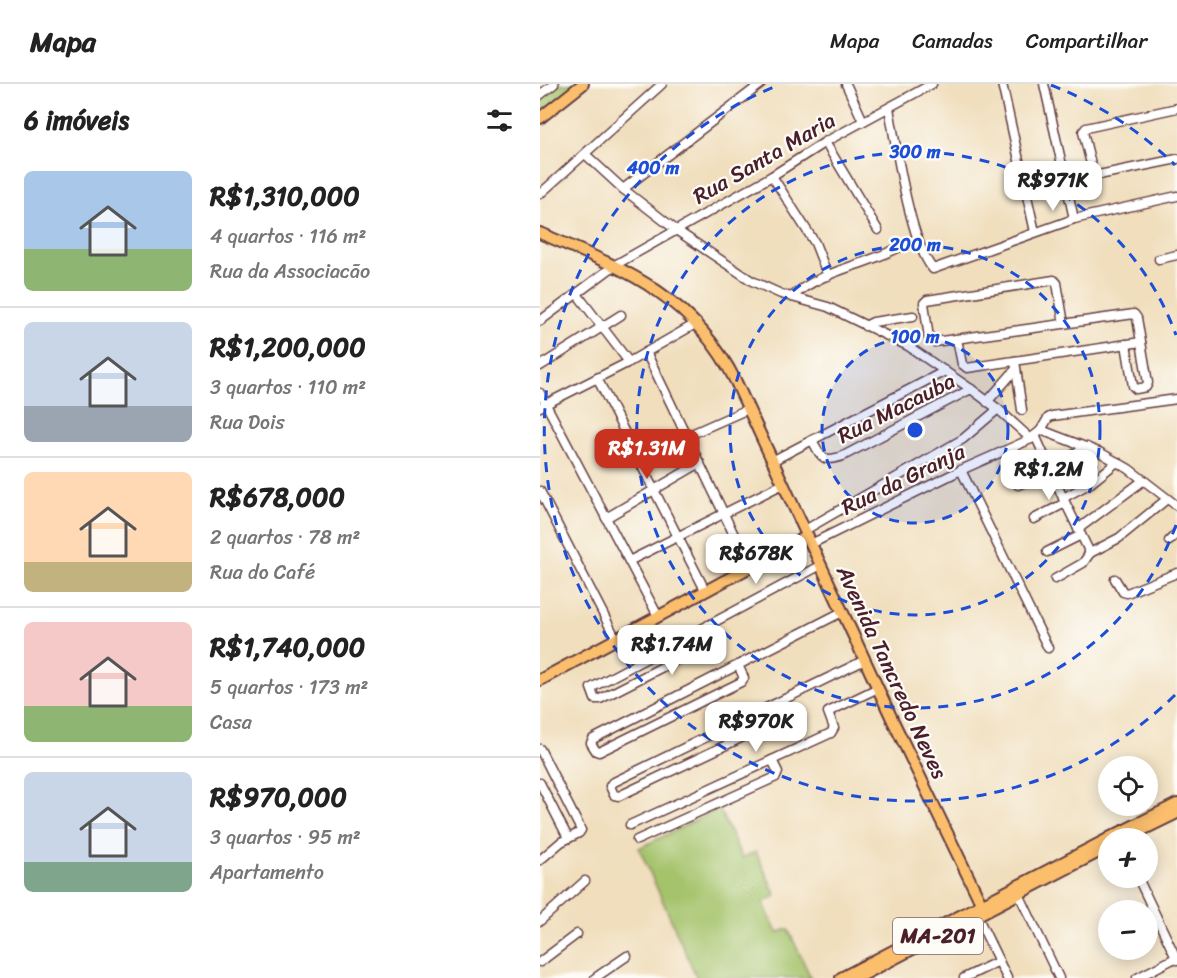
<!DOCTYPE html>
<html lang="pt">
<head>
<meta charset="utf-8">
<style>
  body { margin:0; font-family:Sriracha,sans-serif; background:#f2f2f2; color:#222; height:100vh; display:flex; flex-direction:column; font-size:22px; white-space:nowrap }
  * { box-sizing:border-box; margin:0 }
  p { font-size:20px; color:#767676 }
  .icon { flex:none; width:33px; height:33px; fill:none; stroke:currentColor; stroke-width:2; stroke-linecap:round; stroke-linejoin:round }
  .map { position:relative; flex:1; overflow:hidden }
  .details { display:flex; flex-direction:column; background:#fff; width:540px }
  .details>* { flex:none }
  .buttons { position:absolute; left:558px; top:672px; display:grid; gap:12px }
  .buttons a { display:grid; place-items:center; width:60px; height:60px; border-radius:50%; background:#fff; box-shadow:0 3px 15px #0003; font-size:30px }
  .price { position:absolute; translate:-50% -51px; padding:0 14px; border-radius:12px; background:#fff; color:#222; font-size:20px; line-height:39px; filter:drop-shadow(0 2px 3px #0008) }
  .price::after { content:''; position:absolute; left:50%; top:36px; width:18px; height:14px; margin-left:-9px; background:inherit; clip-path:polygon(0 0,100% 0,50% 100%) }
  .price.active { background:#c8321e; color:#fff }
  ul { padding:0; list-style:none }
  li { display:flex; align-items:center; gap:18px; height:150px; padding:0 24px }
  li+li { border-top:2px solid #e0e0e0 }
  li span { display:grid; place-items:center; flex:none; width:168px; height:120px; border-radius:9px; color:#555 }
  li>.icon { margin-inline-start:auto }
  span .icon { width:72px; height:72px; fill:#fffc; stroke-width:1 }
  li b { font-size:26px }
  h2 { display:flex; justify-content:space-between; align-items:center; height:72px; padding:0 24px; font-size:26px }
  header { display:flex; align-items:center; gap:36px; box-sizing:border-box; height:84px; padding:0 30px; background:#fff; border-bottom:2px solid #e0e0e0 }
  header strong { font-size:28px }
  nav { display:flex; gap:33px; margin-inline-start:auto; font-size:21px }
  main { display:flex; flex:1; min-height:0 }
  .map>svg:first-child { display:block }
</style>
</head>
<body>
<header>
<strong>Mapa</strong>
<nav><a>Mapa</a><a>Camadas</a><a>Compartilhar</a></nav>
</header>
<main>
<section class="details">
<h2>6 imóveis<svg class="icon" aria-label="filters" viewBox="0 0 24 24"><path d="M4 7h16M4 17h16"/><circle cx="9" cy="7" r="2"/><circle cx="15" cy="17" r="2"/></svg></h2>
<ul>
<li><span style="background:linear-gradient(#a9c7e8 65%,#8fb573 0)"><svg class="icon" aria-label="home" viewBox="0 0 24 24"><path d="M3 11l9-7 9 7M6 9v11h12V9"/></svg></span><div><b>R$1,310,000</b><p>4 quartos · 116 m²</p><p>Rua da Associacão</p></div></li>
<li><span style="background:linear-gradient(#c9d6e8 70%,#9aa5b1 0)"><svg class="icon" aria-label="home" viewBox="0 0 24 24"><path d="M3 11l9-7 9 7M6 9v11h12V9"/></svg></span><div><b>R$1,200,000</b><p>3 quartos · 110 m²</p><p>Rua Dois</p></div></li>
<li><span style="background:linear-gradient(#ffd9b3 75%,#c2b280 0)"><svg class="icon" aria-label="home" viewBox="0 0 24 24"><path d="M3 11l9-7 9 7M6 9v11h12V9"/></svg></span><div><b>R$678,000</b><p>2 quartos · 78 m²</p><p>Rua do Café</p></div></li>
<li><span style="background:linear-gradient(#f6c9c9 70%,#8fb573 0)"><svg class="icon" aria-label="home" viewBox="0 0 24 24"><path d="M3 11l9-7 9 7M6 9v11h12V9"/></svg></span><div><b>R$1,740,000</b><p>5 quartos · 173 m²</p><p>Casa</p></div></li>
<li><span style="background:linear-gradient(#c9d6e8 75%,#7fa58c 0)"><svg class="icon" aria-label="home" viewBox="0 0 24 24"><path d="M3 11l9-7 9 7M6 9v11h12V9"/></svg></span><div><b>R$970,000</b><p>3 quartos · 95 m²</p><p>Apartamento</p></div></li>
</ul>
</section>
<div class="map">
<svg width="637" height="894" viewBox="0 0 637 894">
  <defs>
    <pattern id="park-crowns" width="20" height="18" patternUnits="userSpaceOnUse" patternTransform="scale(1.5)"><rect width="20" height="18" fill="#a4c36b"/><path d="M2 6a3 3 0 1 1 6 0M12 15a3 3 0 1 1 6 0" fill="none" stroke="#889e58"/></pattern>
  </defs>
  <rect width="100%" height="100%" fill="#fdfcf7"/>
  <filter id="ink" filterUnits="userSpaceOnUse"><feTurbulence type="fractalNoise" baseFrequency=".0167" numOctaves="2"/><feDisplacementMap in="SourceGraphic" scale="12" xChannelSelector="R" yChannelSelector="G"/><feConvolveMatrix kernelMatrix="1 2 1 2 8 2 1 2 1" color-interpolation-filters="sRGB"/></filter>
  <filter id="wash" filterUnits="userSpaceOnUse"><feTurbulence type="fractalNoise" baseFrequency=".008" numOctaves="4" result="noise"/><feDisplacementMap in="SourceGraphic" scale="24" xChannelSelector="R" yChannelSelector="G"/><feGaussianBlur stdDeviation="1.35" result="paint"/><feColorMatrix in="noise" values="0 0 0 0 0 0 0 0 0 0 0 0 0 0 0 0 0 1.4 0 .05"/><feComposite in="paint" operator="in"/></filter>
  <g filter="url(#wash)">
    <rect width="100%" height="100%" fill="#f0debc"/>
    <polygon fill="#a4c36b" stroke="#77714b" stroke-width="1.5" points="179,725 202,774 216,768 236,812 223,818 237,849 248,845 271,894 157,894 99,764"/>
    <polygon fill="url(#park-crowns)" stroke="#77714b" stroke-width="1.5" points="19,0 37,0 0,30 0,15"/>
  </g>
  <g filter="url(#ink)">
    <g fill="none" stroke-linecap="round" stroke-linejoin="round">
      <defs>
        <g id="minor">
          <polyline points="306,0 323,37"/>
          <polyline points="462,0 495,148"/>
          <polyline points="504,0 534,135"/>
          <polyline points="0,11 14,0"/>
          <path d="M349,24C356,61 370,159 393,185L534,135L637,112"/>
          <polyline points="637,24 546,44 543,48 554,92 637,75"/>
          <polyline points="285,58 338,146"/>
          <polyline points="45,70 83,105 136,146 212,197 241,210 288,223 368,262 431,305 458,325 491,355"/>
          <polyline points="232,92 275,159 288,192"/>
          <polyline points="83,105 221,0"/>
          <polyline points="0,110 122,0"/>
          <polyline points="619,175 637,171"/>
          <polyline points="37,210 89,278"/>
          <path d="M252,213C273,193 306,185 332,175C348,169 363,162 378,154"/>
          <polyline points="0,237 75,181 232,92 285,58 392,0"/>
          <polyline points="325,242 333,238 373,232"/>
          <path d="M417,255L422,280L427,284L601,258L597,234L594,230C527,239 461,249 394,258L389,254L384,219L387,216L514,196L517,199L524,240"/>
          <polyline points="586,260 593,302 596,305 606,303 608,299 601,258"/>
          <polyline points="106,268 209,482"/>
          <polyline points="475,277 482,326"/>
          <polyline points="0,282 81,231"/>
          <polyline points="57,294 165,506"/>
          <polyline points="0,309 118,532"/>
          <polyline points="447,318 476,285"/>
          <polyline points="0,323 89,278 157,239"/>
          <polyline points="501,346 561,369 589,385 637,422"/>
          <polyline points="495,351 523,414 550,469"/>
          <polyline points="147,352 208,325"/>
          <path d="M272,356C282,374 282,379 303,372L431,305"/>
          <polyline points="232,377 405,287"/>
          <polyline points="511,384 547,363"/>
          <polyline points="421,386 508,564"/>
          <polyline points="478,401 512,387"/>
          <polyline points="0,407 76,555"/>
          <polyline points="523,414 551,399 577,378"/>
          <polyline points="66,434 160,379"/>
          <polyline points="494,435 525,419"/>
          <polyline points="538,445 604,396"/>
          <polyline points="265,446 423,355 458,325"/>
          <polyline points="629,457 637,449"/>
          <polyline points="271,460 421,386 491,355 501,346 508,334 512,332 637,315"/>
          <polyline points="507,468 541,451"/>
          <polyline points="550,469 579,454 627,415"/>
          <polyline points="89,477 243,400"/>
          <polyline points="515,495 543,479 550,469"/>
          <polyline points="575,495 583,508 587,509 637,489"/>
          <polyline points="168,541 174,552 173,557 60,615 55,615 51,604 281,481"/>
          <polyline points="198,581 204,594 201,598 59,668 56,667 51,659 53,655 302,528"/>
          <polyline points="221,627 227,638 224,643 79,712 74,711 70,702 72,699 325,576"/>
          <polyline points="0,665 41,746 39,749 21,758 0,776"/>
          <polyline points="0,699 28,754"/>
          <polyline points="90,741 291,649 294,644 288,628 338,604"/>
          <polyline points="97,756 236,693 238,688 232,676"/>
          <polyline points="598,794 637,876"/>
          <polyline points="479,810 519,894"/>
          <polyline points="437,832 467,894"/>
          <polyline points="0,837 45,797"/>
          <polyline points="0,878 37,850"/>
          <polyline points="55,894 87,872"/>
          <polyline points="424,894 459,877"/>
          <polyline points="597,894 637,873"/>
        </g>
        <g id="major">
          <polyline points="0,34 43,0"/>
          <path d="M0,149C84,185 153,211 196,298L353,637L442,821L448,826"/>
          <polyline points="0,596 268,452"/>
          <polyline points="569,754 637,720"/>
          <polyline points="586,754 637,729"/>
          <polyline points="301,894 568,755"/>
          <polyline points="317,894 568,763"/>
        </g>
      </defs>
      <use href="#minor" stroke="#633c41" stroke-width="11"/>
      <use href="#major" stroke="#633c41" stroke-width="14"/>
      <use href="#minor" stroke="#fff" stroke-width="8"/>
      <use href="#major" stroke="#fabe6d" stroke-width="10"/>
    </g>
  </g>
  <circle cx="375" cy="346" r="93" fill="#1d4ed8" fill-opacity=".12"/>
  <g fill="none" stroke="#1d4ed8" stroke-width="3" stroke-dasharray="10 8">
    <circle cx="375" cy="346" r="93"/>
    <circle cx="375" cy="346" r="185"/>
    <path d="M636 441A278 278 0 1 1 636 251"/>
    <path d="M635 611A371 371 0 1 1 239 1M511 1A371 371 0 0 1 635 81"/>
  </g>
  <g text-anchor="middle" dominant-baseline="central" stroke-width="4.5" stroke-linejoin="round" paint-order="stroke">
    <rect fill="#fdfcf7" stroke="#806168" stroke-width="1.5" x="353" y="834" width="90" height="36" rx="4.5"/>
    <g font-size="21" font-weight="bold" fill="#4a1f2b">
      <text x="398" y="852">MA-201</text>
    </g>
    <g font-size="22" fill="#4a1f2b" stroke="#fdfcf7">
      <text transform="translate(224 74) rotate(-30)">Rua Santa Maria</text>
      <text transform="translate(356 324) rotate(-27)">Rua Macauba</text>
      <text transform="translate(363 395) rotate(-26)">Rua da Granja</text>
      <text transform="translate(352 588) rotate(65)">Avenida Tancredo Neves</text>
    </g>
  </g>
  <circle cx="375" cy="346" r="9" fill="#1d4ed8" stroke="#fdfcf7" stroke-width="3"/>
  <g font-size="18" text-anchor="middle" font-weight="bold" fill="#1d4ed8" stroke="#fdfcf7" stroke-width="4.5" stroke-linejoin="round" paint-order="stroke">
    <text x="375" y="74">300 m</text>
    <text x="113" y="90">400 m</text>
    <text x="375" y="167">200 m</text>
    <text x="375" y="259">100 m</text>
  </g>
</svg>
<div class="buttons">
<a><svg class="icon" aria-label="locate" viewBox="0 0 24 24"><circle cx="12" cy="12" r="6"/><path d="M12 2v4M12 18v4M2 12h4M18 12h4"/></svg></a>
<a>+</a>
<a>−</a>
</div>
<b class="price" style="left:513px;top:128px">R$971K</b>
<b class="price active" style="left:107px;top:396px">R$1.31M</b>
<b class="price" style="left:509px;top:417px">R$1.2M</b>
<b class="price" style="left:216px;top:501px">R$678K</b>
<b class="price" style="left:132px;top:592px">R$1.74M</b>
<b class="price" style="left:216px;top:669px">R$970K</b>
</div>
</main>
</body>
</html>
